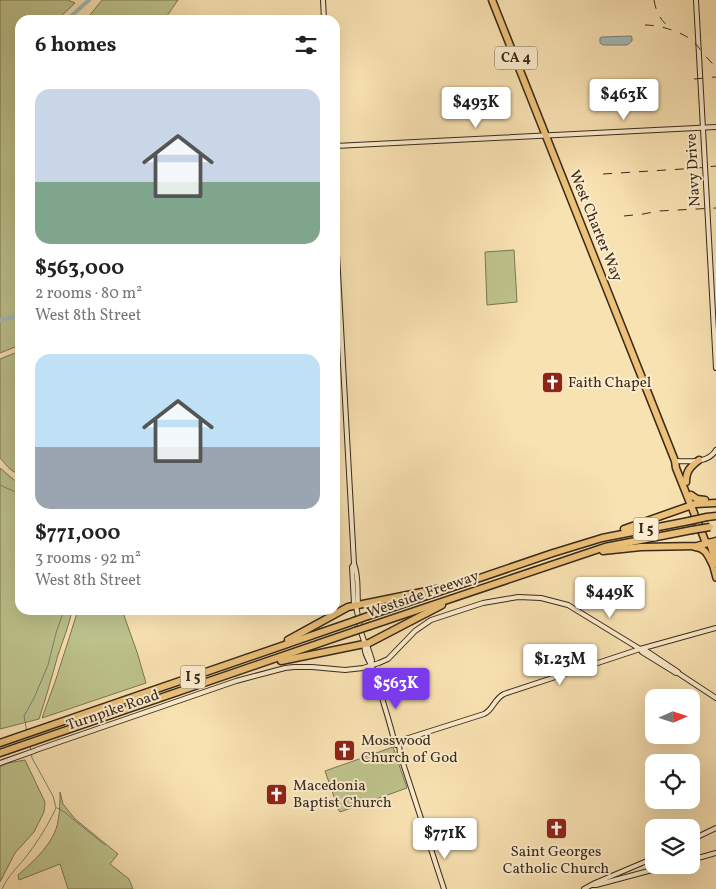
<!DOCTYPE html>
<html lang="en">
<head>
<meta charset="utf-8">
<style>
  body { margin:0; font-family:Vollkorn,serif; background:#f6f6f6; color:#222; height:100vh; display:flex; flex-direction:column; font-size:19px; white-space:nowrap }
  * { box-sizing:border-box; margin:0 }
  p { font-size:16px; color:#767676 }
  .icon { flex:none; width:28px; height:28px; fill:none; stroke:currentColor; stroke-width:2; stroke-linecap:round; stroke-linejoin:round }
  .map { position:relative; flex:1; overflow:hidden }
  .details { position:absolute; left:15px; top:15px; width:325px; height:600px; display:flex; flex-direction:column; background:#fff; border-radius:15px; box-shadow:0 5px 20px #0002 }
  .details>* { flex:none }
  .needle { width:32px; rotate:87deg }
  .fabs { position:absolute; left:645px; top:689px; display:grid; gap:10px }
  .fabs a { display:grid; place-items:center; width:55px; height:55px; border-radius:10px; background:#fff; box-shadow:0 5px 20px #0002; font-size:25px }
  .price { position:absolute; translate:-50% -42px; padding:0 11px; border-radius:5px; background:#fff; color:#222; font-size:16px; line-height:32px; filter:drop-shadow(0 1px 2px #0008) }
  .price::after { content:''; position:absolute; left:50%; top:30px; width:15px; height:11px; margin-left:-8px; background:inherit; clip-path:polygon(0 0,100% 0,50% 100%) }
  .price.on { background:#7c3aed; color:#fff }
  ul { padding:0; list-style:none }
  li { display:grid; align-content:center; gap:10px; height:265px; padding:0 20px }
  li span { display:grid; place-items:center; height:155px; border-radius:15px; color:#555 }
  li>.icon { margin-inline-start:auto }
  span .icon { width:90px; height:90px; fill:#fffc; stroke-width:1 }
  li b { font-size:21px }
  h2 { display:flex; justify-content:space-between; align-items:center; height:60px; padding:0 20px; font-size:21px }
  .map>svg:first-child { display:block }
</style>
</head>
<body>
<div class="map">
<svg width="716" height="889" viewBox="0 0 716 889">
  <rect width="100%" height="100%" fill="#f9e2b2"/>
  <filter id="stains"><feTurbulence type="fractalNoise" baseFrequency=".004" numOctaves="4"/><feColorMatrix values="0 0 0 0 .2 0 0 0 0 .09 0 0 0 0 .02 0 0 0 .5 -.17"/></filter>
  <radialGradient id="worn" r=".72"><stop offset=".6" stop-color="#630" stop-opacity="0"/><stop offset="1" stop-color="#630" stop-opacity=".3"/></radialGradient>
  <g fill="#bec38c" stroke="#7c7654">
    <polygon points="0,0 68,0 75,3 57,20 20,20 20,345 0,353"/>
    <polygon points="102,0 178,0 164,20 86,20"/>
    <polygon points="514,250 517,302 487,305 485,252"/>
    <polygon points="20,351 20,476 10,469 0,458 0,359"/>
    <path d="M0,468L20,485V610H72C69,626 63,640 58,655C52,676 46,698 39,719L0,729Z"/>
    <polygon points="78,610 122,610 137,652 146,683 42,718 56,679"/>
    <polygon points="393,747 407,788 340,812 339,811 325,771"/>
    <polygon points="25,760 45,802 44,812 34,832 15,853 0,882 0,767 8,763"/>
    <path d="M60,792L63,804L75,819L118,854L110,864L129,879L133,889H68L60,864L19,880L18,875C34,861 55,842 58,821C60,811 60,802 60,792Z"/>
  </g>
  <polygon fill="#a3bbb8" stroke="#79817a" points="631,36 632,37 632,41 627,45 603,45 600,43 600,38 602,37"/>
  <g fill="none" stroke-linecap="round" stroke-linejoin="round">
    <g stroke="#79817a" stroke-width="1">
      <polyline points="0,485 20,494"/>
      <polyline points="27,732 24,716 34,698 48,665 56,633 64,610"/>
      <polyline points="57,808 63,811 105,845"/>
      <path d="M2,889C8,876 16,869 25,858C37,843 48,825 56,808L53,796L32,758L30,745"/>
    </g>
    <g stroke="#a3bbb8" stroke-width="4">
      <polyline points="67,20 89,0"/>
      <polyline points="0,320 20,316"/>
    </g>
    <defs>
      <g id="secondary">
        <polyline points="323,0 324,20"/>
        <polyline points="696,0 716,368"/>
        <polyline points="335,146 716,127"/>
        <path d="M335,218L354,564C359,575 357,591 358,603L356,606"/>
        <path d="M675,461C689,461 708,464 716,450"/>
        <polyline points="354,564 352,567 354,604 356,606 361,632 365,644 367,645 372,660 371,665"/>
        <path d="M365,644C363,651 368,659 371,665C375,672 377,681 379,688C384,705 390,723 394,740"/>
        <polyline points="642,649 645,650 678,672"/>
        <path d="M398,740L394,741V743L396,745L398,744L399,741L484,714C493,710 494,699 504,694L640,649L716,628"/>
        <polyline points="399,744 400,754 444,889"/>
        <polyline points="36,750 236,681 285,668 294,667 312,667 345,670 363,668 379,663 388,659 415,631 431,620 483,603 518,597 541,598 568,605 640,649 642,652 676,673 678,673 716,698"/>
        <polyline points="0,763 34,751"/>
        <polyline points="691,840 716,828"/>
        <polyline points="691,860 716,853"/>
        <polyline points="593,885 596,885 671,865"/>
        <polyline points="584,889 595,883 654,858"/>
      </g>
      <g id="primary">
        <polyline points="709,542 716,564"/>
        <polyline points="712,563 716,578"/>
      </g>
      <g id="highway">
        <polyline points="492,0 675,461 676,468 706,543"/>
        <path d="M686,482C686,471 690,467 699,460"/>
        <polyline points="691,495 697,499 705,500"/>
        <polyline points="707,517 716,516"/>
        <polyline points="624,529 695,504 716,503"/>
        <path d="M695,547C706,548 708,556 713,565"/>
        <polyline points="603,551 641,547 697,546 716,541"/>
        <polyline points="714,557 714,547 716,544"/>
        <polyline points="368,616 553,553 602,538 689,521"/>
        <polyline points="370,626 605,547 692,530"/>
        <polyline points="288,640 348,607 437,589"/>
        <polyline points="281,661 369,643 442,605"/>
        <polyline points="0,743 354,621"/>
        <polyline points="0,753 355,631"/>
      </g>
    </defs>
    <use href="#secondary" stroke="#392a1c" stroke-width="6"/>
    <use href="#primary" stroke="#392a1c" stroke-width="8"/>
    <use href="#highway" stroke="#392a1c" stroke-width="9"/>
    <use href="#secondary" stroke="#fbeccd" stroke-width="4"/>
    <use href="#primary" stroke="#ecc179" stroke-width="5"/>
    <use href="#highway" stroke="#ecc179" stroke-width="6"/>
    <g stroke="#392a1c" stroke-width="1" stroke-dasharray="9 9" stroke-linecap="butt">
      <path d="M654,0C656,12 661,22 672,29"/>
      <path d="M645,25C660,25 684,32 695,43C702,51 708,60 716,67"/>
      <polyline points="694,79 716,77"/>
      <polyline points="603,174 698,168 716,166"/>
      <polyline points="624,216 643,214 659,211 716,208"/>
    </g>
    <defs>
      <g id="highway-bridge">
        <polyline points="689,521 707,517"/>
        <polyline points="692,530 710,527"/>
        <polyline points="354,621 368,616"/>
        <polyline points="355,631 370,626"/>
      </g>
    </defs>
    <use href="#highway-bridge" stroke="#392a1c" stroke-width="9" stroke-linecap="butt"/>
    <use href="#highway-bridge" stroke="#ecc179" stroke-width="6"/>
  </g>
  <defs>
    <symbol id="church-square" viewBox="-11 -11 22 22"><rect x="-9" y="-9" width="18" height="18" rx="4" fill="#8f2418" stroke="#fbeccd"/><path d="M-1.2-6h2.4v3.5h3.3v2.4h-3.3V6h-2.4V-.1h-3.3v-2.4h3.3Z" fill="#fff"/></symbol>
  </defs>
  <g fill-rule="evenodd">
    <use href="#church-square" x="540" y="370" width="25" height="25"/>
    <use href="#church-square" x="332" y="738" width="25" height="25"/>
    <use href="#church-square" x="264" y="782" width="25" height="25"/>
    <use href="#church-square" x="544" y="816" width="25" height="25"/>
  </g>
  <g text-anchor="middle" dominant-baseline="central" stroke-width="4" stroke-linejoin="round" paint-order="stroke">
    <g fill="#fbeccd" stroke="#736451" stroke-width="1">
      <rect x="495" y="46.5" width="42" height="23" rx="4"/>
      <rect x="633.5" y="517.5" width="25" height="23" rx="4"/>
      <rect x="180.5" y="665.5" width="25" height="23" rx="4"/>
    </g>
    <g font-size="14" font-weight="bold" fill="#392a1c">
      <text x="516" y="58">CA 4</text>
      <text x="646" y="529">I 5</text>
      <text x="193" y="677">I 5</text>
    </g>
    <g font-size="15" fill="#392a1c" stroke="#fbeccd">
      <text transform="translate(694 170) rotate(-93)">Navy Drive</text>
      <text transform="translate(595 226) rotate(68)">West Charter Way</text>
      <text transform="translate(423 595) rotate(-19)">Westside Freeway</text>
      <text transform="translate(113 711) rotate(-19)">Turnpike Road</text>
    </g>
    <g font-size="15" fill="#392a1c" stroke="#fbeccd" text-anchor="start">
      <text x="568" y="383">Faith Chapel</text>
      <text x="361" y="741">Mosswood<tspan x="361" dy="17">Church of God</tspan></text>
      <text x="293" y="786">Macedonia<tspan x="293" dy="17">Baptist Church</tspan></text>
      <text x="556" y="852" text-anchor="middle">Saint Georges<tspan x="556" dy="17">Catholic Church</tspan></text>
    </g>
  </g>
  <rect width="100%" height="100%" filter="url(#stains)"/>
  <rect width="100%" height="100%" fill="url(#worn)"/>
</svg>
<div class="fabs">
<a><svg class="needle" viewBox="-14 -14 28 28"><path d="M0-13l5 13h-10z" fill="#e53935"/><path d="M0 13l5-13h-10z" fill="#767676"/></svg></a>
<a><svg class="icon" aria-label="locate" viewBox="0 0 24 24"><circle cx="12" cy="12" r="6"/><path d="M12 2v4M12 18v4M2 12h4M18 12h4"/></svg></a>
<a><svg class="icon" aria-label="layers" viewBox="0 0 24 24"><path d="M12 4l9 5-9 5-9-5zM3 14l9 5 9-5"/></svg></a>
</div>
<b class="price" style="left:624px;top:121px">$463K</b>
<b class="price" style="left:476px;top:129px">$493K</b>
<b class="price" style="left:610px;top:619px">$449K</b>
<b class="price" style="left:560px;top:686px">$1.23M</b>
<b class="price on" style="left:396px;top:710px">$563K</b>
<b class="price" style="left:445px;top:860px">$771K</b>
<section class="details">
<h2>6 homes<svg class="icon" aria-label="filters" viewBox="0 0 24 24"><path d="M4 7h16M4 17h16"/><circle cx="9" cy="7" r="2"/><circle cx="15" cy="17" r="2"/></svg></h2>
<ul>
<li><span style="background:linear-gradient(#c9d6e8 60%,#7fa58c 0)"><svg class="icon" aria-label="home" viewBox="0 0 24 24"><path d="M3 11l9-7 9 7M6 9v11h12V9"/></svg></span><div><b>$563,000</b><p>2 rooms · 80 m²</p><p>West 8th Street</p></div></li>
<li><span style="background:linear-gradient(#bfe0f5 60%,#9aa5b1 0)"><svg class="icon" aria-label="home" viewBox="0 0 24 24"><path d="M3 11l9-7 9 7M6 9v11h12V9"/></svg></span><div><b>$771,000</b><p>3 rooms · 92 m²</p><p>West 8th Street</p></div></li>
</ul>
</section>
</div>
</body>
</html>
